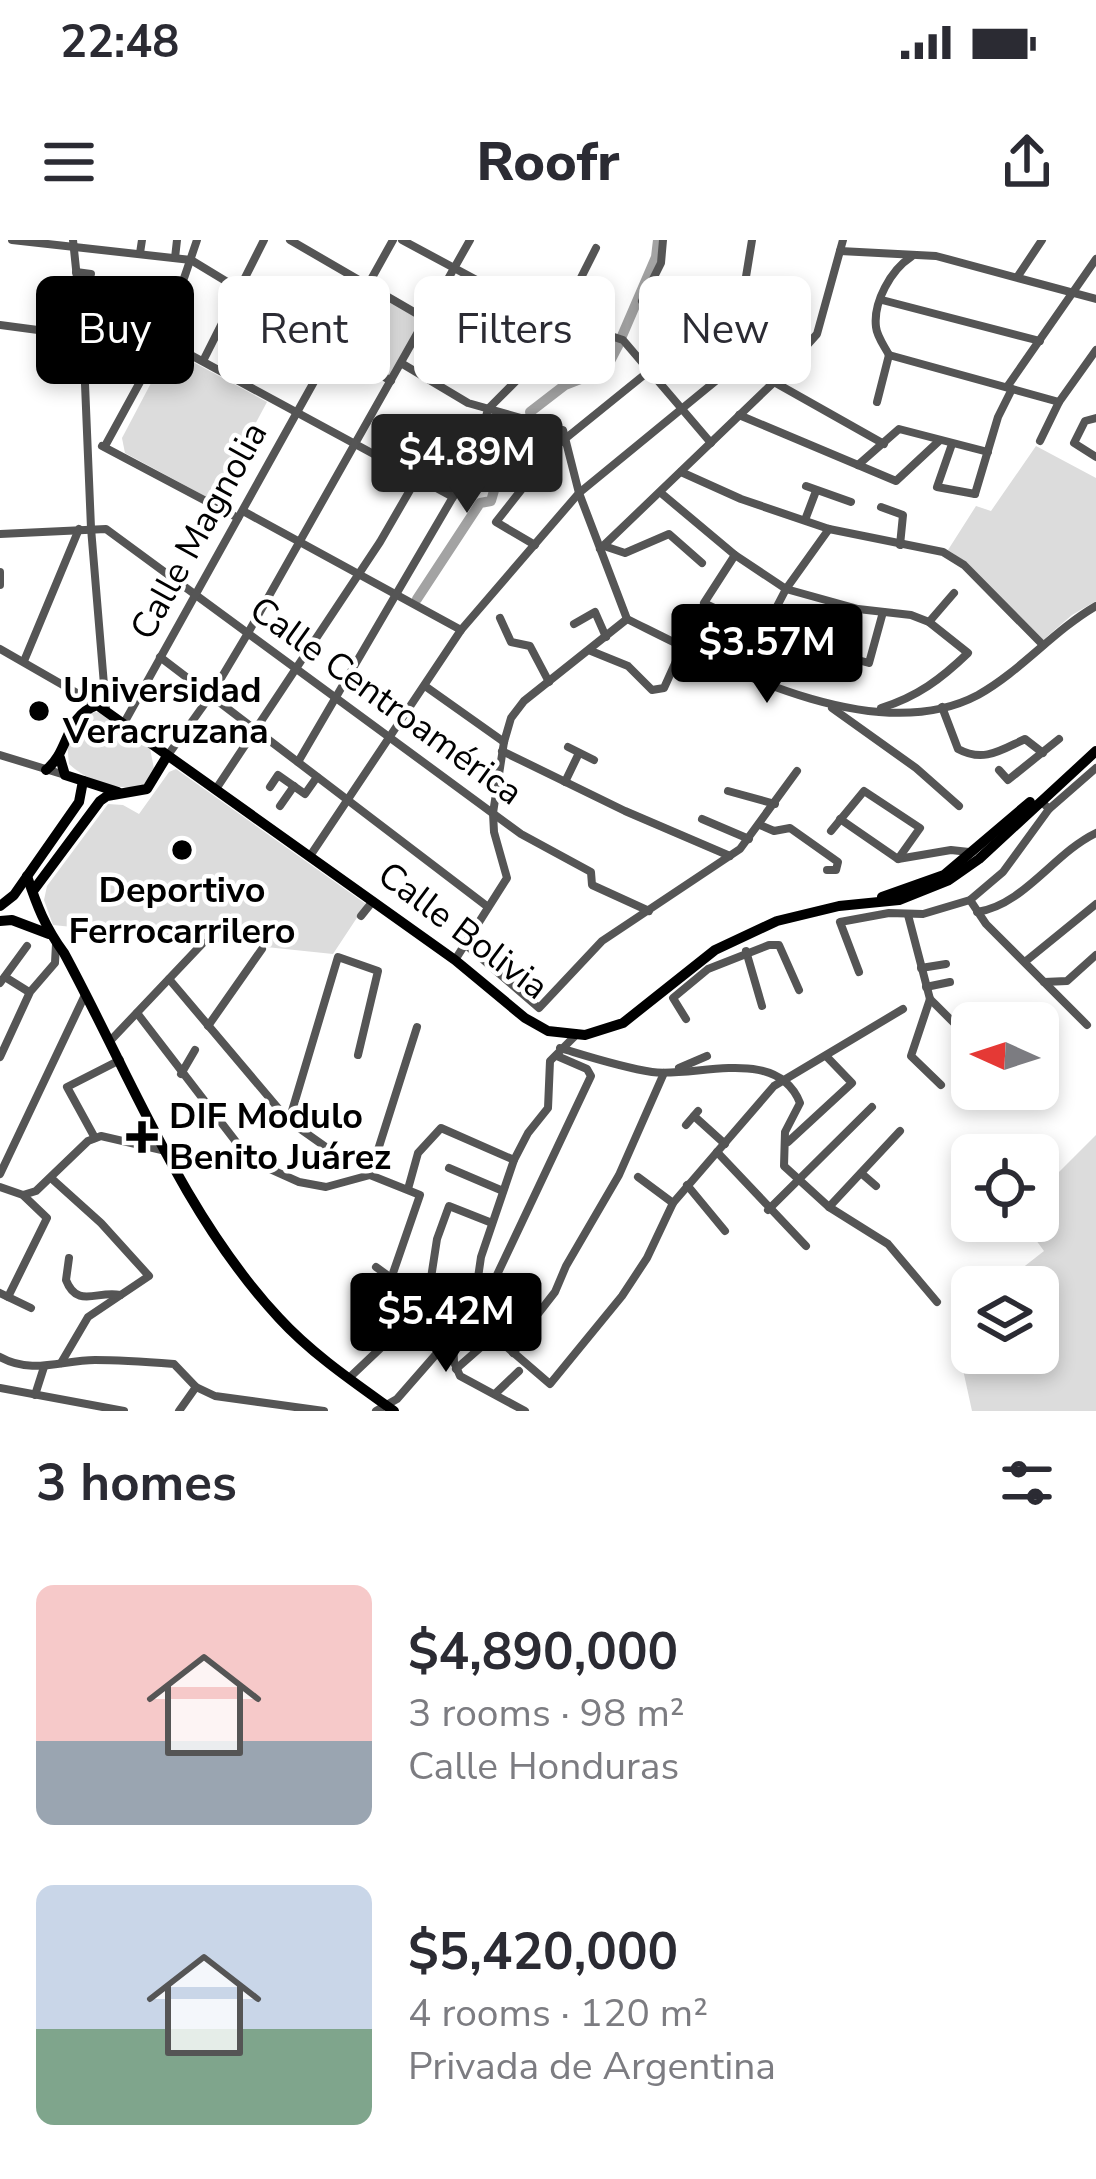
<!DOCTYPE html>
<html lang="en">
<head>
<meta charset="utf-8">
<style>
  body { margin:0; font-family:"Nunito Sans",sans-serif; background:#f2f2f3; color:#2b2b33; height:100vh; display:flex; flex-direction:column; font-size:45px; white-space:nowrap }
  * { box-sizing:border-box; margin:0 }
  p { font-size:39px; color:#7c7c81 }
  .icon { flex:none; width:66px; height:66px; fill:none; stroke:currentColor; stroke-width:2; stroke-linecap:round; stroke-linejoin:round }
  .map { position:relative; height:1171px; overflow:hidden }
  .drawer { display:flex; flex-direction:column; background:#fff; flex:1 }
  .drawer>* { flex:none }
  .guide { position:absolute; left:36px; top:36px; width:1026px; height:108px; display:flex; gap:24px }
  .needle { width:78px; rotate:273deg }
  .buttons { position:absolute; left:951px; top:762px; display:grid; gap:24px }
  .buttons a { display:grid; place-items:center; width:108px; height:108px; border-radius:18px; background:#fff; box-shadow:0 6px 18px #0003; font-size:60px }
  .price { position:absolute; translate:-50% -102px; padding:0 27px; border-radius:12px; background:#000; color:#fff; font-size:39px; line-height:78px; filter:drop-shadow(0 3px 6px #0008) }
  .price::after { content:''; position:absolute; left:50%; top:72px; width:36px; height:27px; margin-left:-18px; background:inherit; clip-path:polygon(0 0,100% 0,50% 100%) }
  .price.active { background:#222; color:#fff }
  ul { padding:0; list-style:none }
  li { display:flex; align-items:center; gap:36px; height:300px; padding:0 36px }
  li span { display:grid; place-items:center; flex:none; width:336px; height:240px; border-radius:18px; color:#555 }
  li>.icon { margin-inline-start:auto }
  span .icon { width:144px; height:144px; fill:#fffc; stroke-width:1 }
  li b { font-size:51px }
  h2 { display:flex; justify-content:space-between; align-items:center; height:144px; padding:0 36px; font-size:51px }
  .pill { padding:0 42px; border-radius:18px; background:#fff; box-shadow:0 6px 18px #0003; font-size:42px; line-height:108px }
  .pill.active { background:#000; color:#fff }
  .status { display:flex; justify-content:space-between; align-items:center; height:84px; padding:0 60px; background:#fff; direction:ltr }
  .status svg { height:33px; fill:currentColor }
  header { display:flex; justify-content:space-between; align-items:center; height:156px; padding:0 36px; background:#fff; font-size:54px; font-weight:800 }
  .map>svg:first-child { display:block }
</style>
</head>
<body>
<div class="status"><b>22:48</b><svg viewBox="0 0 49 12"><path d="M0 12V9h3v3zM5 12V6h3v6zM10 12V3h3v9zM15 12V0h3v12zM26 1h20v11H26zM47 4h2v5h-2z"/></svg></div>
<header><svg class="icon" aria-label="menu" viewBox="0 0 24 24"><path d="M4 6h16M4 12h16M4 18h16"/></svg>Roofr<svg class="icon" aria-label="share" viewBox="0 0 24 24"><path d="M12 15V3M7 8l5-5 5 5M5 13v7h14v-7"/></svg></header>
<div class="map">
<svg width="1096" height="1171" viewBox="0 0 1096 1171">
  <rect width="100%" height="100%" fill="#fff"/>
  <g fill="#dcdcdc">
    <polygon points="368,45 426,79 391,141 334,105"/>
    <polygon points="169,109 267,162 214,261 125,213 122,198"/>
    <polygon points="1036,206 1096,238 1096,361 1072,375 1042,401 967,323 948,310 976,266 991,271"/>
    <path d="M95,472L103,473L150,508L154,529L144,545C118,552 88,542 69,524L67,503L86,475Z"/>
    <polygon points="176,529 366,664 333,714 53,685 44,660 47,646 108,564 123,565 139,574 169,532"/>
    <polygon points="1096,895 1096,1171 972,1171 952,1079 972,1068 972,1113 1038,1113 1038,1047 998,1047 1044,1011 1022,981 1038,981 1038,953"/>
  </g>
  <g fill="none" stroke-linecap="round" stroke-linejoin="round">
    <g stroke="#a3a3a3" stroke-width="10">
      <polyline points="622,96 656,17 658,0"/>
      <polyline points="530,172 565,145 606,129 619,104"/>
      <polyline points="417,359 480,263 491,261 497,240 490,229 502,192 516,180"/>
    </g>
    <g stroke="#555" stroke-width="8">
      <polyline points="12,0 191,20 391,141"/>
      <polyline points="73,0 83,96 91,288 106,469"/>
      <polyline points="290,0 426,79"/>
      <polyline points="402,0 579,95 608,95 623,100 711,203"/>
      <polyline points="840,11 936,16 1096,59"/>
      <polyline points="140,13 142,0"/>
      <polyline points="175,18 177,0"/>
      <polyline points="76,32 91,34"/>
      <polyline points="1018,36 1042,0"/>
      <polyline points="743,55 797,63"/>
      <polyline points="882,60 1040,101"/>
      <polyline points="642,61 661,23 663,0"/>
      <polyline points="0,85 83,96 163,100 453,257"/>
      <polyline points="889,115 1059,162"/>
      <path d="M889,115C885,107 877,97 876,87C873,62 891,30 911,17"/>
      <polyline points="203,121 264,0"/>
      <path d="M401,123L468,163L563,190L579,253L627,379C720,425 874,510 978,455C1021,431 1053,391 1096,366"/>
      <polyline points="774,142 884,204"/>
      <polyline points="1007,147 1096,19"/>
      <polyline points="877,162 889,115"/>
      <polyline points="739,175 896,241 939,201"/>
      <polyline points="1096,178 1085,181 1074,203 1096,217"/>
      <polyline points="1040,201 1059,162 1096,110"/>
      <polyline points="952,204 937,247 975,254"/>
      <polyline points="102,206 238,278"/>
      <polyline points="105,206 163,100 197,0"/>
      <polyline points="858,225 899,189 988,212"/>
      <polyline points="681,232 741,259 829,289 943,312 964,325 1043,405"/>
      <polyline points="806,246 851,262"/>
      <path d="M661,253L735,315L786,349L858,369L911,375L929,382L968,413C941,439 917,457 881,468"/>
      <polyline points="975,254 998,177 1012,149"/>
      <polyline points="881,267 903,275 900,305"/>
      <polyline points="243,271 461,390"/>
      <polyline points="805,280 816,251"/>
      <polyline points="0,294 106,289 521,594 591,632 592,645 649,671"/>
      <polyline points="535,305 496,282 555,207 743,55 752,0"/>
      <polyline points="604,306 625,313 669,294 702,323"/>
      <polyline points="600,309 774,142 817,94 843,0"/>
      <polyline points="735,315 704,363 777,398 869,423 883,372"/>
      <polyline points="0,332 0,345"/>
      <polyline points="773,374 786,349 829,289"/>
      <polyline points="500,378 511,402 530,406 549,442"/>
      <polyline points="929,382 954,353"/>
      <polyline points="574,384 595,372 606,397"/>
      <polyline points="0,409 96,464"/>
      <polyline points="591,411 628,426 652,450 664,448 683,406"/>
      <polyline points="160,417 488,667"/>
      <polyline points="24,421 79,289"/>
      <polyline points="425,446 504,502"/>
      <path d="M942,467L958,509C984,523 1001,510 1025,499L1043,513"/>
      <polyline points="832,468 916,528 959,566"/>
      <polyline points="124,483 393,0"/>
      <polyline points="568,507 594,520"/>
      <polyline points="502,511 625,571 730,616"/>
      <polyline points="0,515 65,535"/>
      <polyline points="168,515 211,455 248,393 470,0"/>
      <polyline points="298,522 474,221 488,169 542,115 596,8"/>
      <polyline points="999,530 1008,540 1059,499"/>
      <polyline points="565,542 579,513"/>
      <polyline points="270,547 278,535 305,554 317,537"/>
      <polyline points="216,549 380,302 417,238"/>
      <polyline points="728,551 775,564"/>
      <polyline points="280,566 294,546"/>
      <polyline points="1049,569 1096,528"/>
      <polyline points="702,579 749,599"/>
      <polyline points="840,579 898,619 951,610 969,612"/>
      <polyline points="760,585 774,591 790,588 838,622 836,630 827,630"/>
      <polyline points="831,591 864,551 920,588 898,619"/>
      <polyline points="310,616 461,390 579,253 773,94"/>
      <polyline points="970,660 986,684 1087,785"/>
      <path d="M977,672C1024,665 1054,613 1096,593"/>
      <polyline points="908,675 930,759 911,816 941,845"/>
      <polyline points="361,676 373,661"/>
      <polyline points="465,704 539,768 602,701 740,609 797,531"/>
      <polyline points="746,711 762,766"/>
      <polyline points="455,720 507,638 494,592 493,573 504,502 511,478 524,461 627,379"/>
      <polyline points="1026,721 1096,664"/>
      <polyline points="921,728 946,724"/>
      <polyline points="859,732 840,682 889,673 923,674 970,660 1003,632 1049,569 1041,561"/>
      <polyline points="5,737 29,752"/>
      <polyline points="169,739 289,881 330,910"/>
      <polyline points="1044,742 1067,741 1096,715"/>
      <polyline points="0,743 27,706"/>
      <polyline points="926,747 950,742"/>
      <polyline points="930,759 954,783"/>
      <polyline points="137,773 250,920 299,942 326,947 370,935 420,955 392,1036"/>
      <polyline points="686,779 673,758 708,729 769,705 779,705 799,750"/>
      <polyline points="208,786 262,709"/>
      <polyline points="111,800 203,703"/>
      <path d="M560,808C590,817 620,827 652,832C696,838 777,805 800,863L785,892L784,926L829,967L888,1004L937,1062"/>
      <polyline points="0,817 30,752 55,723 56,704"/>
      <polyline points="679,828 707,816"/>
      <polyline points="181,834 195,810"/>
      <polyline points="694,876 725,904"/>
      <polyline points="289,881 338,717 378,731 358,815"/>
      <polyline points="686,885 698,871"/>
      <polyline points="95,898 67,847 120,820"/>
      <polyline points="788,902 852,843 827,817"/>
      <polyline points="717,912 806,1006"/>
      <polyline points="449,928 503,951"/>
      <polyline points="861,933 876,946"/>
      <polyline points="0,934 85,755"/>
      <polyline points="370,935 417,787"/>
      <polyline points="638,937 673,963"/>
      <polyline points="51,938 101,983 149,1036 88,1077 61,1123"/>
      <polyline points="687,945 725,991"/>
      <polyline points="0,947 23,955 36,951 88,901 101,896 166,911"/>
      <polyline points="408,949 418,913 441,888 514,920"/>
      <polyline points="829,967 900,891"/>
      <polyline points="768,970 872,867"/>
      <path d="M69,1018L66,1040C77,1069 98,1050 120,1055"/>
      <polyline points="376,1027 427,1064"/>
      <polyline points="0,1053 31,1068"/>
      <polyline points="8,1057 47,978 24,956"/>
      <polyline points="473,1072 481,1017 514,920 528,893 548,868 550,821 577,794"/>
      <polyline points="530,1084 555,1052 566,1026 619,935 664,833"/>
      <polyline points="493,1095 550,1144 622,1056 647,1018 673,963 774,846 903,769"/>
      <polyline points="453,1099 454,1122 460,1136 525,1171"/>
      <polyline points="513,1113 525,1099"/>
      <path d="M0,1117C32,1135 62,1120 95,1120C122,1120 148,1122 174,1124L196,1147L215,1156L324,1171"/>
      <polyline points="456,1129 489,1100"/>
      <polyline points="349,1138 427,1064 437,999 449,966 492,983"/>
      <polyline points="0,1148 124,1171"/>
      <polyline points="496,1153 519,1131"/>
      <polyline points="35,1155 44,1127"/>
      <polyline points="179,1171 196,1147"/>
      <polyline points="376,1171 397,1159 487,1056 591,836 587,829 557,816"/>
    </g>
    <g stroke="#000" stroke-width="10">
      <polyline points="60,518 65,535 118,552"/>
      <path d="M46,530C70,511 64,477 97,465L455,720L525,778L548,791L585,795L623,783L715,710L777,681L839,666L899,660L949,640L979,619L1096,511"/>
      <path d="M27,636C37,666 45,687 64,713C130,835 183,975 279,1078C312,1114 355,1143 394,1171"/>
      <polyline points="33,651 100,561 107,556 147,549 167,516"/>
      <polyline points="882,657 944,635 1030,562"/>
      <polyline points="0,666 14,655 79,562 83,541"/>
      <polyline points="0,681 12,680 49,694"/>
    </g>
  </g>
  <g fill="#000" stroke="#fff" stroke-width="4.5">
    <circle cx="39" cy="471" r="12"/>
    <circle cx="182" cy="610" r="12"/>
    <path d="M136 879h12v12h12v12h-12v12h-12v-12h-12v-12h12z"/>
  </g>
  <g text-anchor="middle" dominant-baseline="central" stroke-width="9" stroke-linejoin="round" paint-order="stroke">
    <g font-size="36" fill="#000" stroke="#fff">
      <text transform="translate(199 291) rotate(-61)">Calle Magnolia</text>
      <text transform="translate(386 461) rotate(36)">Calle Centroamérica</text>
      <text transform="translate(463 691) rotate(37)">Calle Bolivia</text>
    </g>
    <g font-size="36" font-weight="bold" fill="#000" stroke="#fff" text-anchor="start">
      <text x="63" y="450">Universidad<tspan x="63" dy="41">Veracruzana</tspan></text>
      <text x="182" y="650" text-anchor="middle">Deportivo<tspan x="182" dy="41">Ferrocarrilero</tspan></text>
      <text x="169" y="876">DIF Modulo<tspan x="169" dy="41">Benito Juárez</tspan></text>
    </g>
  </g>
</svg>
<div class="buttons">
<a><svg class="needle" viewBox="-14 -14 28 28"><path d="M0-13l5 13h-10z" fill="#e53935"/><path d="M0 13l5-13h-10z" fill="#7c7c81"/></svg></a>
<a><svg class="icon" aria-label="locate" viewBox="0 0 24 24"><circle cx="12" cy="12" r="6"/><path d="M12 2v4M12 18v4M2 12h4M18 12h4"/></svg></a>
<a><svg class="icon" aria-label="layers" viewBox="0 0 24 24"><path d="M12 4l9 5-9 5-9-5zM3 14l9 5 9-5"/></svg></a>
</div>
<b class="price active" style="left:467px;top:276px">$4.89M</b>
<b class="price" style="left:767px;top:466px">$3.57M</b>
<b class="price" style="left:446px;top:1135px">$5.42M</b>
<div class="guide">
<a class="pill active">Buy</a>
<a class="pill">Rent</a>
<a class="pill">Filters</a>
<a class="pill">New</a>
</div>
</div>
<section class="drawer">
<h2>3 homes<svg class="icon" aria-label="filters" viewBox="0 0 24 24"><path d="M4 7h16M4 17h16"/><circle cx="9" cy="7" r="2"/><circle cx="15" cy="17" r="2"/></svg></h2>
<ul>
<li><span style="background:linear-gradient(#f6c9c9 65%,#9aa5b1 0)"><svg class="icon" aria-label="home" viewBox="0 0 24 24"><path d="M3 11l9-7 9 7M6 9v11h12V9"/></svg></span><div><b>$4,890,000</b><p>3 rooms · 98 m²</p><p>Calle Honduras</p></div></li>
<li><span style="background:linear-gradient(#c9d6e8 60%,#7fa58c 0)"><svg class="icon" aria-label="home" viewBox="0 0 24 24"><path d="M3 11l9-7 9 7M6 9v11h12V9"/></svg></span><div><b>$5,420,000</b><p>4 rooms · 120 m²</p><p>Privada de Argentina</p></div></li>
</ul>
</section>
</body>
</html>
